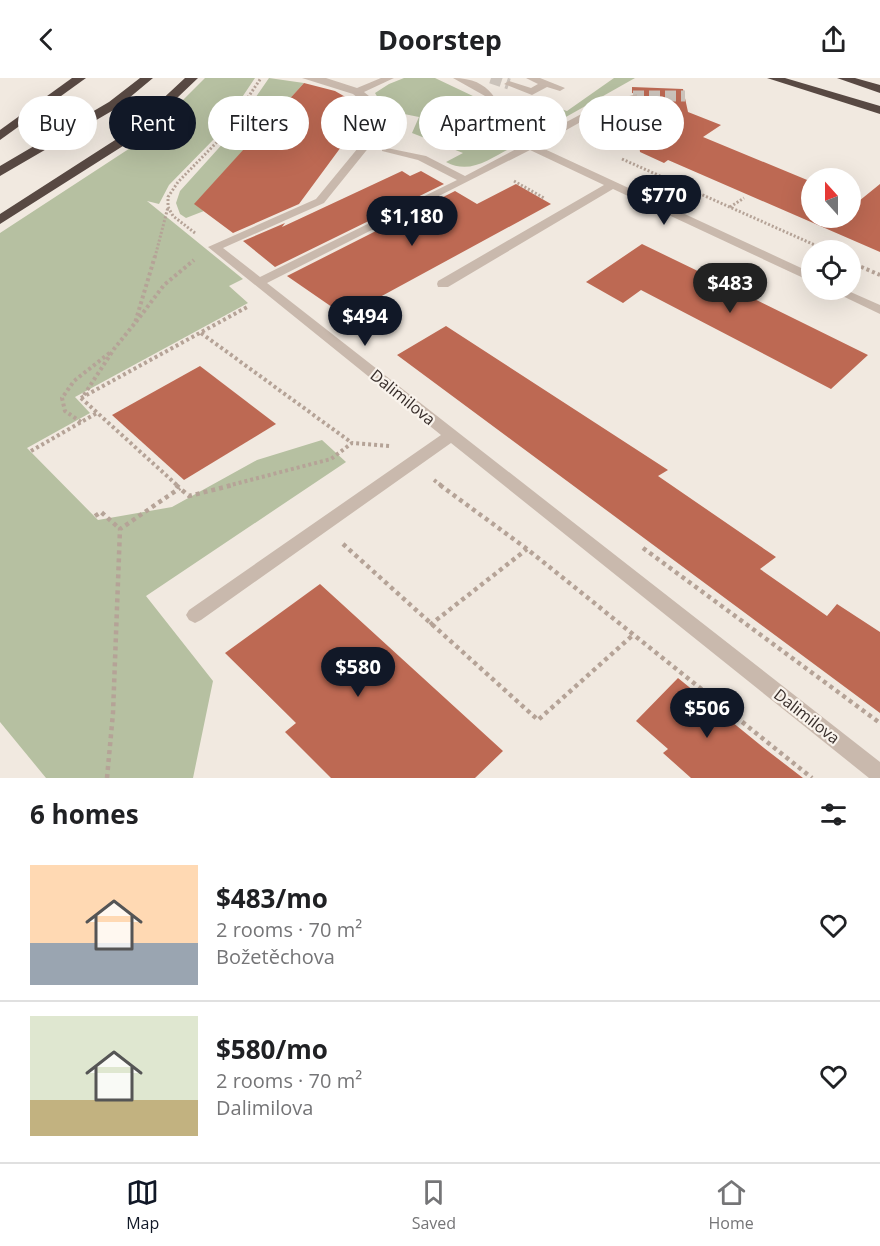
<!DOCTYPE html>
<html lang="en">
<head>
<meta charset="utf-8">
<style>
  body { margin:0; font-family:"Open Sans",sans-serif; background:#f2f2f2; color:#202124; height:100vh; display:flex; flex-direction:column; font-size:22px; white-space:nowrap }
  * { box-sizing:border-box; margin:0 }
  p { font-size:20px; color:#757577 }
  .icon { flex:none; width:33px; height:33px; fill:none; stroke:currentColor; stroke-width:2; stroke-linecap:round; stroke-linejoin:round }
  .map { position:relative; height:700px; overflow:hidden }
  .side { display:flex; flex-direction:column; background:#fff; flex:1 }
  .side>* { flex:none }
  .top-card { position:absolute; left:18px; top:18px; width:844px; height:54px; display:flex; gap:12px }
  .needle { width:39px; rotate:339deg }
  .controls { position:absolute; left:801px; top:90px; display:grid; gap:12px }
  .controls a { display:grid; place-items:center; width:60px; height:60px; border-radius:50%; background:#fff; box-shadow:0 6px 24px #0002; font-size:30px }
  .price { position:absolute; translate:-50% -51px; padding:0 14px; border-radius:21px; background:#111827; color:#fff; font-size:20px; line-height:39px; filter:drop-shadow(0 2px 3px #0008) }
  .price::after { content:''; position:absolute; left:50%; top:36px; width:18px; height:14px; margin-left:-9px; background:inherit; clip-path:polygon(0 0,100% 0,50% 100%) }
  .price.active { background:#222; color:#fff }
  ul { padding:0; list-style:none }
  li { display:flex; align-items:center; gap:18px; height:150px; padding:0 30px }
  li+li { border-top:2px solid #e0e0e0 }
  li span { display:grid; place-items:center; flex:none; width:168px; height:120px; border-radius:0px; color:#555 }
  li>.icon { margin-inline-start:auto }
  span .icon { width:72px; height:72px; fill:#fffc; stroke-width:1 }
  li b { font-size:26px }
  h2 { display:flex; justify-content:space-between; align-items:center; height:72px; padding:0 30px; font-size:26px }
  .pill { padding:0 21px; border-radius:27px; background:#fff; box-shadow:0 6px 24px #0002; font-size:21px; line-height:54px }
  .pill.active { background:#111827; color:#fff }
  header { display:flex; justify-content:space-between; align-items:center; height:78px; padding:0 30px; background:#fff; font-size:27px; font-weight:700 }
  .tab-bar { display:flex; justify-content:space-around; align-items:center; height:84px; border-top:2px solid #e0e0e0; background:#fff; font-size:16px; color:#757577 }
  .tab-bar a { display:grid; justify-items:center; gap:3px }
  .tab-bar .active { color:#111827 }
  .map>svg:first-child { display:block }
</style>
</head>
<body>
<header><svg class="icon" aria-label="back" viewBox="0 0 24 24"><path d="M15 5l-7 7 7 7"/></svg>Doorstep<svg class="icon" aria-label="share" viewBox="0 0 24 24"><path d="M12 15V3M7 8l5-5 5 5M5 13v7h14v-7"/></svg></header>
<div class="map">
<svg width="880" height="700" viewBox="0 0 880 700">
  <rect width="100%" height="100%" fill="#f1e9e0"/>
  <g fill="#b6c0a1">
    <polygon points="205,0 255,0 214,61 169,107 159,126 147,123 243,201 229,208 248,225 75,319 90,335 27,370 98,442 172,429 257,382 322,362 346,384 146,518 213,603 193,700 46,700 0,644 0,155 144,61"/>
    <polygon points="269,0 304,5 195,126 204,133 186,140 180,136 176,125 180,113 226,62"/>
    <path d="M404,0H435L475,19L485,29L494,52L511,70C489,81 470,97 446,84L463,75L412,55L419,39L394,34C390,25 379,24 375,15L389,6Z"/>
    <polygon points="614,0 635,0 534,57 525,52 516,36 536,23 567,33"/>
  </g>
  <g fill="#bd6953">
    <polygon points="304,5 335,13 363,29 346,49 355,50 299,126 233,155 194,126"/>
    <polygon points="632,9 683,11 688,34 721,47 703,59 812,104 812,140 850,140 850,120 859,123 880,106 880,174 668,82 664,85 640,74 634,24 639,21 639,16 632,15"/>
    <polygon points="402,93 410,98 421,93 444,106 275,189 243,163 285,145 282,149"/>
    <polygon points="516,106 551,126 345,238 287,198 455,113 477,126"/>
    <polygon points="642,166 704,196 868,277 831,311 641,212 623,225 586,204"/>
    <polygon points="446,248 668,392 658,398 776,479 760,491 827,538 837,526 880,554 880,635 397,277"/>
    <polygon points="200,288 276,346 184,402 112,337"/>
    <polygon points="320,506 503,673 475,700 331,700 285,654 296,645 225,575"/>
    <polygon points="678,600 764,670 803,700 691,700 663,675 668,671 636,643"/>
  </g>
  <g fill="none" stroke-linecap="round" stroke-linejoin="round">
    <g stroke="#ccc4bc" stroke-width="11" stroke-dasharray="11 5" stroke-linecap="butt">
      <polyline points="491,0 509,6"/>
      <polyline points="633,18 685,18"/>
    </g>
    <g stroke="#b5a397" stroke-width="3" stroke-dasharray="2 2" stroke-linecap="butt">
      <polyline points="595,69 632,46"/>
      <polyline points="622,81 826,172"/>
      <polyline points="514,103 544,120"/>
      <polyline points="730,129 744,120"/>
      <polyline points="195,155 173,138 168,129 168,119 178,104 220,61 261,0"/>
      <polyline points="155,179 168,129"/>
    </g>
    <g stroke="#b5a397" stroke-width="4" stroke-dasharray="3 3" stroke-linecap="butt">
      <polyline points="850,184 880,197"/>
      <polyline points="136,244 164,207 194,182"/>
      <polyline points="201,255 352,365"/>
      <polyline points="84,317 114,271 135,245 155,178"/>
      <polyline points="81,320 249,228"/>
      <polyline points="81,320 178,408"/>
      <polyline points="81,344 65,333 62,320 74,303 112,273"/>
      <polyline points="31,373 97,335"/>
      <polyline points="434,402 442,408"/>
      <polyline points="227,408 331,381 352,365 390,368"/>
    </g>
    <g stroke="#b5a397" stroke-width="4.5" stroke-dasharray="4 4" stroke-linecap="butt">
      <polyline points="176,407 189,418 233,407"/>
      <polyline points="440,407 527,471 812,700"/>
      <polyline points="95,438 101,434 120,451"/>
      <polyline points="343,466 538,642 633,557"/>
      <polyline points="643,470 880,645"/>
      <polyline points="430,547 527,471"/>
      <polyline points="107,700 113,635 120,451 180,410"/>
    </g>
    <g fill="#c9b9ad" fill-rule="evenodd">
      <path d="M302,0H326L357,10L381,0H394L364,14L386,32L391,42L324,125L223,170L260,199L457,102L418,82L382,73V69L426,78L465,98L522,68L505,54L485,18L453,0C507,0 496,48 529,64L602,25L637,16V20L593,37L538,68L812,195V204L613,111L448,209H438L437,206L438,203L604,107L530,72L267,205L880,684V700H869L451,365L201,542L195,545L189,542L186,537L189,532L441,357L208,169L316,121L381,42L377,35L353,16Z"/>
      <polygon points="526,0 540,0 565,10 560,13 547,9 532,17 504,6 509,3 531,10 538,6"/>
      <polygon points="830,212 846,212 880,227 880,236"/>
    </g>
    <g fill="#584943" fill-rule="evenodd">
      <polygon points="72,0 86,0 0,62 0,52"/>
      <polygon points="140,0 153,0 117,30 0,98 0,88 109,24"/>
      <polygon points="185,0 198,0 134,61 0,146 0,136 126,55"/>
      <polygon points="767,0 785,0 880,28 880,36"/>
      <polygon points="837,0 855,0 880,7 880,15"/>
    </g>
  </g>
  <g text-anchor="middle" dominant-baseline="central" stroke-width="4.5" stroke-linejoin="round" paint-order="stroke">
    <g font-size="16" fill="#382e2b" stroke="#f9f3ec">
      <text transform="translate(403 319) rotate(39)">Dalimilova</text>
      <text transform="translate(807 638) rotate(38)">Dalimilova</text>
    </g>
  </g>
</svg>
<div class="controls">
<a><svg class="needle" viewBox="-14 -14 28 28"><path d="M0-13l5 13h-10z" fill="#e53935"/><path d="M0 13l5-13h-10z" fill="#757577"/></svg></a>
<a><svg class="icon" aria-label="locate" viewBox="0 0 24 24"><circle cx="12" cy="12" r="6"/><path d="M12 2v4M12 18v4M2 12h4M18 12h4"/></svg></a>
</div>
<b class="price" style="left:664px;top:148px">$770</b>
<b class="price" style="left:412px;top:169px">$1,180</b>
<b class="price active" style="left:730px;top:236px">$483</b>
<b class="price" style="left:365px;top:269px">$494</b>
<b class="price" style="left:358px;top:620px">$580</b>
<b class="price" style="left:707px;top:661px">$506</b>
<div class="top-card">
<a class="pill">Buy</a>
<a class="pill active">Rent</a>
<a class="pill">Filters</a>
<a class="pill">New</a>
<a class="pill">Apartment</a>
<a class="pill">House</a>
</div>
</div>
<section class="side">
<h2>6 homes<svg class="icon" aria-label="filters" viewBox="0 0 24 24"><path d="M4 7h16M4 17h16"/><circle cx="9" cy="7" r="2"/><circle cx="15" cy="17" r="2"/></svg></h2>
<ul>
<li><span style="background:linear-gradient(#ffd9b3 65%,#9aa5b1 0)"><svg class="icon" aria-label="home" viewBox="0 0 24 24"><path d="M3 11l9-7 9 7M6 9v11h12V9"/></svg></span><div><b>$483/mo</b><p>2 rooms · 70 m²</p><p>Božetěchova</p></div><svg class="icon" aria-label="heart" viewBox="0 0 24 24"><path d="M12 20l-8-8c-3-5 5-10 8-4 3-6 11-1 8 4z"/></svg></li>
<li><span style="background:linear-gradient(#dfe7d0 70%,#c2b280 0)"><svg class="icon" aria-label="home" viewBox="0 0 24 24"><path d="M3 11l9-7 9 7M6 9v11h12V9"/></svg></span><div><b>$580/mo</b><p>2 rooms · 70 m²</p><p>Dalimilova</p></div><svg class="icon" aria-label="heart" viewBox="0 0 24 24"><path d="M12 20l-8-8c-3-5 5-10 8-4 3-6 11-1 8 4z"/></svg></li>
</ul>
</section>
<nav class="tab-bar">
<a class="active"><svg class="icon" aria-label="map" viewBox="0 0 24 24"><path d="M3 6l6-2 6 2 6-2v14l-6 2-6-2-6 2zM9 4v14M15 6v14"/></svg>Map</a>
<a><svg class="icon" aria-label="saved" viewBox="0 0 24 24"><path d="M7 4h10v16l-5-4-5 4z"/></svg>Saved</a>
<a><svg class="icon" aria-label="home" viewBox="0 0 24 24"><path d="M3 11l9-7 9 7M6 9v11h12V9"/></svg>Home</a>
</nav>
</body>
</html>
